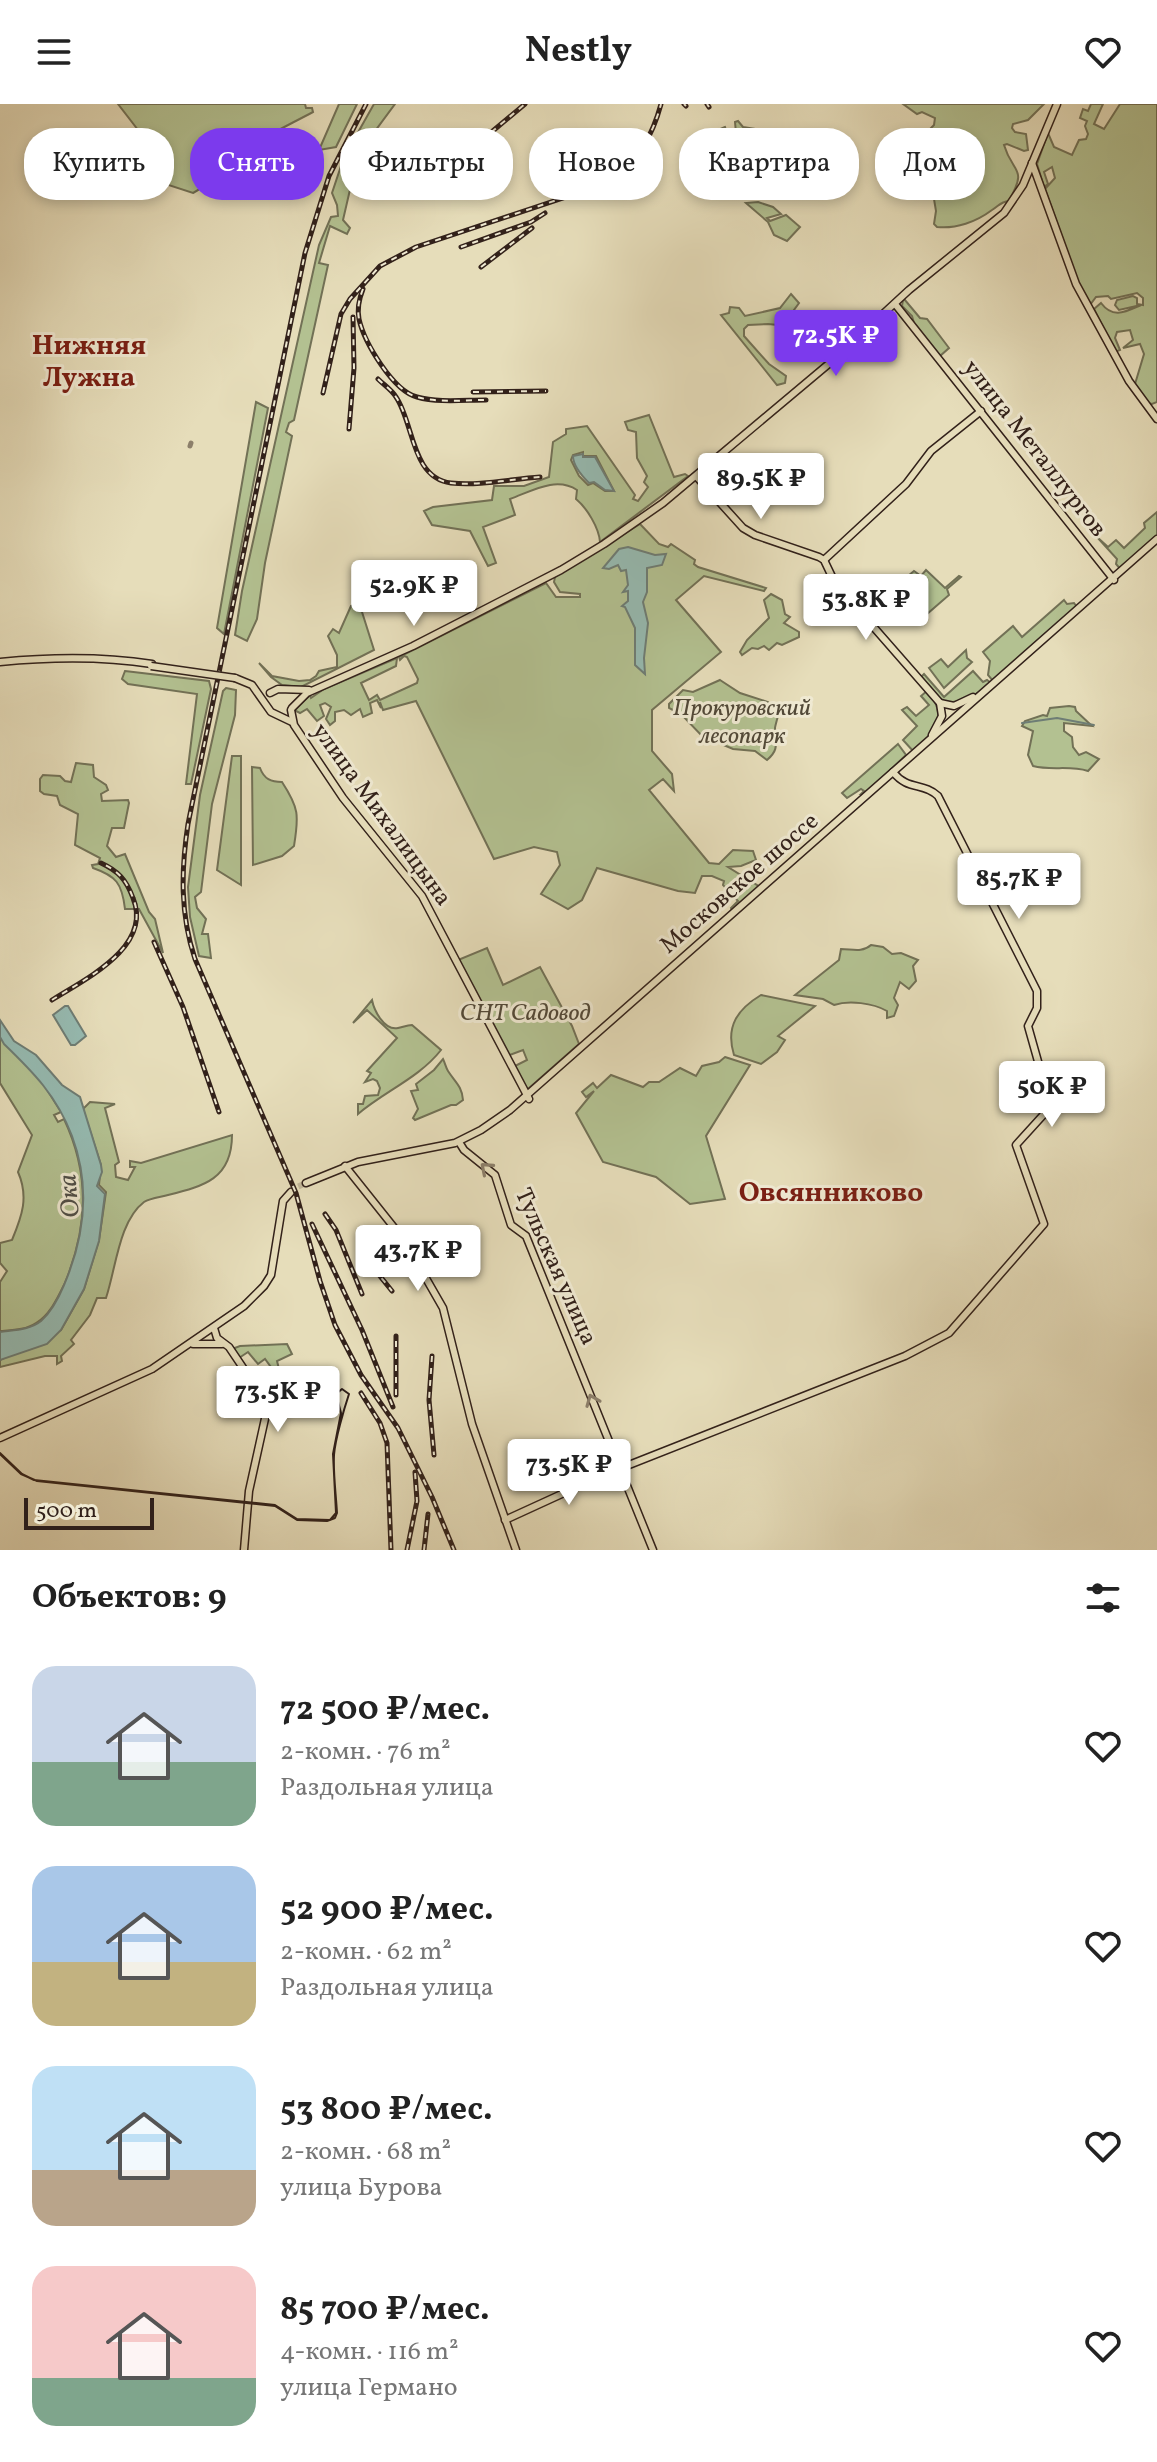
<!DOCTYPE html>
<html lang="ru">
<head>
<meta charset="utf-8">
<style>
  body { margin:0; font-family:Vollkorn,serif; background:#f2f2f2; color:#222; height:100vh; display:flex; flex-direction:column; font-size:30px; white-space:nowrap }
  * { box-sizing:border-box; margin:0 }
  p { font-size:26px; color:#767676 }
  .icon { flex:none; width:44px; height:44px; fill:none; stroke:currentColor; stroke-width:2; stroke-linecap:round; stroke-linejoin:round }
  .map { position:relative; height:1446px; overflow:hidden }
  .panel { display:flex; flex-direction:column; background:#fff; flex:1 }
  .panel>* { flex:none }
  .banner { position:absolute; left:24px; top:24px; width:1110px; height:72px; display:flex; gap:16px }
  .scale { position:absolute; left:24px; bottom:20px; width:130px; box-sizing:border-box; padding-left:8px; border:4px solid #32211a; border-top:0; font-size:22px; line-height:28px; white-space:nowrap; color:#32211a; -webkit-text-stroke:6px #efe9d2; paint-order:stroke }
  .price { position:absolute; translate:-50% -68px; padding:0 18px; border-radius:8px; background:#fff; color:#222; font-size:26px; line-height:52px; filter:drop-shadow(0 2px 4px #0008) }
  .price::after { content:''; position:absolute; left:50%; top:48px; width:24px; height:18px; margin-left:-12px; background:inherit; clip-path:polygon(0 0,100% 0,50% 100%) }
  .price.current { background:#7c3aed; color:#fff }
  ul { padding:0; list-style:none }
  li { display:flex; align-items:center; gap:24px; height:200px; padding:0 32px }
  li span { display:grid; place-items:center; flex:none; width:224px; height:160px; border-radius:24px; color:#555 }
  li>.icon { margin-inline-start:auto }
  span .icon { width:96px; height:96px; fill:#fffc; stroke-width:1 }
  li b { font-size:34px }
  h2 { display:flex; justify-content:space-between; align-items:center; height:96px; padding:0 32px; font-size:34px }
  .pill { padding:0 28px; border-radius:32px; background:#fff; box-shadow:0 4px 12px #0003; font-size:28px; line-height:72px }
  .pill.current { background:#7c3aed; color:#fff }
  header { display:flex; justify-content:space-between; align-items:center; height:104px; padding:0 32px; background:#fff; font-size:36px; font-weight:700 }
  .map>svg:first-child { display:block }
</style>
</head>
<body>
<header><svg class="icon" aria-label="menu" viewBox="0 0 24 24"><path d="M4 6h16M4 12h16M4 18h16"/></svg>Nestly<svg class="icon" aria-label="heart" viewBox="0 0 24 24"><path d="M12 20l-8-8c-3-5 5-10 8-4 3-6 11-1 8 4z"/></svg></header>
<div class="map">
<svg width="1157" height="1446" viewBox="0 0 1157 1446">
  <rect width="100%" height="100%" fill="#e6ddba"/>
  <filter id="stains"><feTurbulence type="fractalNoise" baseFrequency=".0025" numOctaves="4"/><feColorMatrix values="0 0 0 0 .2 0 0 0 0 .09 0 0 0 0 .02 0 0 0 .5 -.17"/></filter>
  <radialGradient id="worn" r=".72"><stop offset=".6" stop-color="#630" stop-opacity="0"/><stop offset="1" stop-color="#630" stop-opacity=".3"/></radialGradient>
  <g fill="#b3c191" stroke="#727156" stroke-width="2" fill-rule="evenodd">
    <path d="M118,0H305L306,4H312L313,8C287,22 260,34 236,52C220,63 211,80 193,89L153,76L138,49L145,35Z"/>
    <polygon points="339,0 357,0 336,43 319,46"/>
    <polygon points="374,0 395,0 361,46 352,39"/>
    <path d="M903,0H1044L1028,16L1013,20L1012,24L1015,28L1026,30L1028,46L1024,47L1007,40L1004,41C1013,71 1028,62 1009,97C1000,98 1000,101 992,106C976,118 956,125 937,123L934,120L936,107L930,71L922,48L928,27L934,21L935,14L922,8L917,10Z"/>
    <path d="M1091,0H1103L1094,20L1104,25L1120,0H1157V298L1152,300L1148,299L1135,280L1144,250L1140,240L1123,244L1133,236L1130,226L1117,228L1115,234L1120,246L1115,248L1094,205L1101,199C1113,215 1125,208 1141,201L1119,206L1115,201L1117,196L1133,192L1137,194V200L1143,201V194L1137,189L1111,195L1108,192L1096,193L1090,201L1078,178L1045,85L1055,74L1052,63L1044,68L1048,80L1044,83L1037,60L1048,29L1054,43L1072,51L1079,36L1086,35L1088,30L1085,22L1087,17L1080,14L1083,5L1088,7Z"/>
    <path d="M738,17L743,23L755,25L763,38L745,41L741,52L759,75L755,91L744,92L732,77L727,80L704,59L706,55L703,54L695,60L691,53C697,38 710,29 725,23L727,29L731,26L736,29L735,18Z"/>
    <polygon points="351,45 352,77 343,116 350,124 347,130 330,122 319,159 328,161 294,316 289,319 286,328 292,332 265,459 257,515 247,537 235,531 242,487 319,141 331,113 338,112 337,101 332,89 346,47"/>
    <polygon points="758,98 773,103 781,110 767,114 770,117 786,111 800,123 787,137 774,131 768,118 746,99"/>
    <polygon points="791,190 799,199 794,206 807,221 798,223 768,220 748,221 744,225 744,232 769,260 786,272 785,279 777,281 721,211 729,209 730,203 739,204 745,212 780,204"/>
    <polygon points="903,196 905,196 920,214 927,215 949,244 940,252 914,219 912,212 902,202"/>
    <polygon points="256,298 268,304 224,530 217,524"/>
    <path d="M649,311L674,373L685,370L688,372L600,438C599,424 587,404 576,395L577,386C556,372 532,387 510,395L515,411L483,423L496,459L488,462L470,427L432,421L424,407L433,403L492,396L494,382H524L549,373L553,338L566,330V325L587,322L635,391L633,395L638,397L648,383L644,378L647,372L637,354L636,328L628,326L625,318ZM583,348V352H596L614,387H605L593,379L588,381L579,372L571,356L573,351Z"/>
    <polygon points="1157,408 1157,431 1121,466 1116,460 1117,455 1097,433 1108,443 1116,436 1124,444 1145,424 1144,419"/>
    <polygon points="640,420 659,440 668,443 671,440 695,456 694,460 698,463 766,484 764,487 704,472 676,496 721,548 652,606 652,647 672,670 674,687 663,675 649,686 709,759 719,760 733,746 753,747 756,756 741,762 728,763 760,783 732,807 731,804 738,797 723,781 724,777 712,772 702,772 695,789 678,787 597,764 582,796 568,805 541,790 560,761 557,748 534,743 494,755 416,597 383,606 380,598 381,604 377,596 370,599 372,609 363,613 360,605 351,611 344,606 335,608 335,617 330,621 326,615 331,603 325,599 320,601 324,612 317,617 307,605 300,609 294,606 310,591 311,594 324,585 397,554 396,562 361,579 369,596 377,591 380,596 417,579 418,575 407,553 404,552 400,556 399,553 546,479 556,493 580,493 580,490 560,488 554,478 555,473"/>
    <polygon points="926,466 945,484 959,472 961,473 947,485 949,491 927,510 901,478 914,467 921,472"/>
    <polygon points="771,490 782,496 785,510 790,513 784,519 799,528 799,533 782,541 777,539 769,546 764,542 758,545 752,544 742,551 740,548 747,536 769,514 764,496"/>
    <polygon points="1064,496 1067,500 1074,499 1077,503 993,577 988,571 990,557 983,548 1013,522 1022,533"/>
    <polygon points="356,501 362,508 374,546 301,583 282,581 271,573 259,559 272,572 299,577 310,576 316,572 319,567 337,563 337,551 328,532 333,525 339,529 351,502"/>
    <polygon points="966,546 967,554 972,558 944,584 929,564 941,555 948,563"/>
    <polygon points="125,567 209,577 211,585 191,680 186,680 197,590 128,580 122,575"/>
    <path d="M973,567L983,578L987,576L991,579C976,592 961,600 942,598L920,574L924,570L944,593Z"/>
    <path d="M720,576L740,589L768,598L779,610C778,611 775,623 775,624C775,639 780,645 767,656L755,647L733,645L702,632L682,611L669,604V600L683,586L693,588Z"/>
    <polygon points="226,584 236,586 235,611 212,700 201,788 195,793 197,804 206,815 202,830 208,830 211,854 199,852 190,813 188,783 200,691 223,587"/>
    <path d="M927,587C949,611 935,629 914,648L903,636L917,622L902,606L907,603L916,612L929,601L921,592Z"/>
    <path d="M1069,602L1075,603L1076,607L1092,622L1064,619V627L1072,633L1073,643L1079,651L1086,648L1099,655L1088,667C1069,661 1052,667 1033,662L1028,651L1033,627L1022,622L1025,617L1043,611L1047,612L1050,604Z"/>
    <polygon points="898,640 906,651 865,690 861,690 864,687 861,685 847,694 842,689"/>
    <polygon points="232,652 241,652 241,781 217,766"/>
    <path d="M76,659L93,661L94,673L106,681L108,686L101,690L102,697L128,696L129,699L124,724H112L107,742L116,753L125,750L149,808L155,815L163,849L139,805H125C122,779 116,772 93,764L92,761L98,760L100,754L75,741L78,710L60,701L57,692L44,690L40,687V675L43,671L60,672L65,677L71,678Z"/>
    <path d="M252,663L260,664C264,675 271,678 282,678C299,704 299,711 294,742L282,752L253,761Z"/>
    <path d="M871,841L883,843L892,850L901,849L918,856L913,862L916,877L909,885L900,878L894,894L898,901L894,912L887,914V907C873,899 849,896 834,901L823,895L795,891L839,856L841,845C852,845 862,849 871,841Z"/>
    <polygon points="487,844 503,881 540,863 572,922 579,940 528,985 524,983 513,963 527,956 523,946 507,952 458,856"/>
    <path d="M761,891L815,902L778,932L785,936L777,948L761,960L734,951C725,922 738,905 761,891Z"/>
    <path d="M372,896C374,906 384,927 398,924C403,923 407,921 412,921L441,946C419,974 385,987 358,1010V1000H363L365,992L378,991L380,984L377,977L373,975L365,978L371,969L367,967L397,934L367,906L353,919Z"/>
    <path d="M0,933L39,973L61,1008L54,1011L58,1018L64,1015C90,1070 88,1123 65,1179C58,1193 50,1211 36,1219C26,1226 12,1226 0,1227V1178L7,1167L0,1159V1139L12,1136C22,1112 29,1093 18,1068L32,1031L0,979Z"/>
    <polygon points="725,953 750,961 706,1032 725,1095 690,1100 656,1073 603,1058 576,1009 594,987 586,993 582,988 593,979 597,984 611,971 643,983 649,978 659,978 680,964 696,972 702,962 719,958"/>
    <path d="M443,955C445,959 446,964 448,967C455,978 462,982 463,996L456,1001H451L415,1016L413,1014L418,1005L411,987L418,986L416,980L434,966Z"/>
    <path d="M90,998L115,1000L105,1004L119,1058L115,1061L116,1073L128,1076L135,1063H130V1057L141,1059L232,1031C232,1075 204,1082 168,1091C161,1093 150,1094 144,1098C119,1117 116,1164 106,1194H97L90,1211L71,1236L74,1240L61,1252L62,1257L57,1260V1252H45L0,1263V1256L61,1226L84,1185L99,1136L106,1088L99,1081L101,1061L83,1005Z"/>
    <polygon points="287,1240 292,1250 277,1257 279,1265 271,1263 265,1255 258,1260 248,1248 239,1254 232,1245 240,1242"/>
  </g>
  <g fill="#96bbb2" stroke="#6e7d75" stroke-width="2">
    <path d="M583,350V353H595L614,387L605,386L594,378L589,379C582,372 573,362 573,352Z"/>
    <polygon points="628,443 655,451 666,450 662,461 647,464 647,488 643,498 648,519 644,554 645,570 635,561 635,524 625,503 622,502 628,497 628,487 623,488 628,481 626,466 621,467 618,461 609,465 603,464 619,445"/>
    <polygon points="65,902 68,902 86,932 75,941 71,941 53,911"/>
    <path d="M0,916L14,937L36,951L62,981L80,993L101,1061L102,1068L97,1082L105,1090L99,1137L84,1185L61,1226L47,1240L0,1256V1228C14,1226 30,1226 41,1217C51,1208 59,1193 64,1181C85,1132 91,1083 72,1032C57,992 33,968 4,940L0,933Z"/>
  </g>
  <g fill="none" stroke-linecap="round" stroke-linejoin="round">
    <polyline stroke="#6e7d75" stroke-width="2" points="1022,619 1057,614 1094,621"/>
    <polyline stroke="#8c7f6a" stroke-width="5" points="190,342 191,339"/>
    <polyline stroke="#c2b79a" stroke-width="6" stroke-dasharray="6 3" stroke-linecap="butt" points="290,1086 306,1079"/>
    <defs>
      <g id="major">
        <polyline points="1032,59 1076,180 1129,277 1157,315"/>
        <polyline points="895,200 1114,476"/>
        <polyline points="696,372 743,424 755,431 819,453 824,456 835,479 940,599 942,612 932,631"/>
        <polyline points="824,456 906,380 931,347 981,307"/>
        <path d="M0,558C52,553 100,552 152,560"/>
        <polyline points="235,574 252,581 271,608 292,618"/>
        <polyline points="270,589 278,585 309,586"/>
        <polyline points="940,599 954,602 973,593"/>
        <polyline points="292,604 307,589 413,542 561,466 604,440 663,399 831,258 909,186 1004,109 1023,81 1057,0"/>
        <polyline points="291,606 294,621 343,694 422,792 529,995"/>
        <polyline points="459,1038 464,1046 495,1071 511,1121 526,1132 653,1446"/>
        <polyline points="345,1062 404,1136 443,1204 472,1320 516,1446"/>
        <polyline points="306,1079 358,1058 455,1039 481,1026 510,1006 1157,435"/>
        <polyline points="214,1224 217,1234 229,1243 268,1301 249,1387 244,1446"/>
        <polyline points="193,1240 222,1240"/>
        <polyline points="0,1334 152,1265 244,1202 264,1182 271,1171 283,1097 291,1088"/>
        <path d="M505,1416L601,1372L905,1252L949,1229L1044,1120L1016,1041L1065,987L1039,961L1028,922L1037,904V887L938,692C923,678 908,687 893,668"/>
      </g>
    </defs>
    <use href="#major" stroke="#32211a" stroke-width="9"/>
    <use href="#major" stroke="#e6ddba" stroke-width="6"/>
    <path stroke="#32211a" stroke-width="2" d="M0,1349L22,1370L34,1376L275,1401L297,1415L330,1416L336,1409L333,1350L341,1309L336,1290L342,1285L349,1290C344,1305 335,1336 334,1351C333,1370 336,1390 337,1409L335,1414L327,1417L297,1416L275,1402L37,1377L21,1370L0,1350"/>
    <defs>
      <g id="rail">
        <path d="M366,0L329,72L305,149L188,720C181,766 180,810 195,855L296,1089L320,1177L335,1221L361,1271L398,1324L432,1393L454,1446"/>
        <polyline points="684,0 686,2"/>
        <polyline points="707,0 709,3"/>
        <polyline points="482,36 525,0"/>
        <polyline points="556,80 614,60 636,46"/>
        <polyline points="461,143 531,118 545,109"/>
        <polyline points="481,163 532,124"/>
        <path d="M363,185C359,195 357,205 359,215C364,238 393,287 417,293C438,299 464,296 486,296"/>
        <path d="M378,275C384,281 392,286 396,293C414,319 411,374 451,379C480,382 511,375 540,373"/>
        <polyline points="473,288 546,287"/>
        <path d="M323,289L341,210L350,195L380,162L416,143L611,78C637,60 653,30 661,0"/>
        <polyline points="349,325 354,264 353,213"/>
        <polyline points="154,838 183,903 219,1008"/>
        <path d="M52,896C85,875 153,843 133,794C126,775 118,767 101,759"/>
        <polyline points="325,1110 336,1126 362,1190"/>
        <polyline points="312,1120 362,1226 393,1303"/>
        <polyline points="359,1146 392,1187"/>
        <polyline points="432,1252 429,1296 434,1351"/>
        <polyline points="361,1289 380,1319 387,1339 391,1446"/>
        <polyline points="396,1291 396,1232"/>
        <polyline points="407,1446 417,1397 415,1368"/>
        <polyline points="424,1446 428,1410"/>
      </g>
    </defs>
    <use href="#rail" stroke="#32211a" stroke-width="5"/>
    <use href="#rail" stroke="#efe9d2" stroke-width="2" stroke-dasharray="6" stroke-linecap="butt"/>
    <defs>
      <polyline id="major-bridge" points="151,562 235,574"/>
    </defs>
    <use href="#major-bridge" stroke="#32211a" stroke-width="9" stroke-linecap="butt"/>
    <use href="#major-bridge" stroke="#e6ddba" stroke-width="6"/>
  </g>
  <defs><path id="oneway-chevron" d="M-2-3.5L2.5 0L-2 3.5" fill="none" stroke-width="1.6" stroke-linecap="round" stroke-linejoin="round" transform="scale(2)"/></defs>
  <g stroke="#8c7f6a">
    <use href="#oneway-chevron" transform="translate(486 1064) rotate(-139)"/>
    <use href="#oneway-chevron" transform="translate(592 1296) rotate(-112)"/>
  </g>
  <g text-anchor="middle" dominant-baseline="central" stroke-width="6" stroke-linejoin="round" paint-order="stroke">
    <g font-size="24" fill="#32211a" stroke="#efe9d2">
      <text transform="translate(1034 345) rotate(52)">улица Металлургов</text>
      <text transform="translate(381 711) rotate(54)">улица Михалицына</text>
      <text transform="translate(740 780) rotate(-41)">Московское шоссе</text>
      <text transform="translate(555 1163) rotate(66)">Тульская улица</text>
    </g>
    <g font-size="24" font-style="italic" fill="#524938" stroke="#efe9d2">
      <text x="742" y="605">Прокуровский<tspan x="742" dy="28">лесопарк</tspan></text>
      <text x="525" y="910">СНТ Садовод</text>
    </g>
    <g font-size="26" font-style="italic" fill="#504f48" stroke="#efe9d2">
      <text transform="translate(70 1092) rotate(-95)">Ока</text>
    </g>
    <g font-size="28" font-weight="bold" fill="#7a1f14" stroke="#efe9d2">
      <text x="89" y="242">Нижняя<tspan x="89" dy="32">Лужна</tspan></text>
      <text x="831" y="1089">Овсянниково</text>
    </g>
  </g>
  <rect width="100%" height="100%" filter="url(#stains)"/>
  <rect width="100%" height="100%" fill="url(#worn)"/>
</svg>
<div class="scale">500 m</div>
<b class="price current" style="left:836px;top:274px">72.5K ₽</b>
<b class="price" style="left:761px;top:417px">89.5K ₽</b>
<b class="price" style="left:414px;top:524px">52.9K ₽</b>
<b class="price" style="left:866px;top:538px">53.8K ₽</b>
<b class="price" style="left:1019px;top:817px">85.7K ₽</b>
<b class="price" style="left:1052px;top:1025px">50K ₽</b>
<b class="price" style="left:418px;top:1189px">43.7K ₽</b>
<b class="price" style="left:278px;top:1330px">73.5K ₽</b>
<b class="price" style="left:569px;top:1403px">73.5K ₽</b>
<div class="banner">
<a class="pill">Купить</a>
<a class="pill current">Снять</a>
<a class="pill">Фильтры</a>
<a class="pill">Новое</a>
<a class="pill">Квартира</a>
<a class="pill">Дом</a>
</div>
</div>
<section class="panel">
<h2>Объектов: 9<svg class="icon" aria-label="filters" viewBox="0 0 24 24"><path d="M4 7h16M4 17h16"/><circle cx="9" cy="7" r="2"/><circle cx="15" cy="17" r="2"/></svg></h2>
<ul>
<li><span style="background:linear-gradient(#c9d6e8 60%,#7fa58c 0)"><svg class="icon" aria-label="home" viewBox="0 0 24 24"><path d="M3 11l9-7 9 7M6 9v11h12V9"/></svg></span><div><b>72 500 ₽/мес.</b><p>2-комн. · 76 m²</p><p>Раздольная улица</p></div><svg class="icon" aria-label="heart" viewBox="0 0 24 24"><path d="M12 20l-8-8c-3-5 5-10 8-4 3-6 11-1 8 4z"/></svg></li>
<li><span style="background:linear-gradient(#a9c7e8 60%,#c2b280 0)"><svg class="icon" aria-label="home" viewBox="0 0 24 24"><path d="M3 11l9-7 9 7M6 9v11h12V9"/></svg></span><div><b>52 900 ₽/мес.</b><p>2-комн. · 62 m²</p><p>Раздольная улица</p></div><svg class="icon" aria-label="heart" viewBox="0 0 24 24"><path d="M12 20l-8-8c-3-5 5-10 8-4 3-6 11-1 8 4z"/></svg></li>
<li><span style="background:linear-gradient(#bfe0f5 65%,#b9a48a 0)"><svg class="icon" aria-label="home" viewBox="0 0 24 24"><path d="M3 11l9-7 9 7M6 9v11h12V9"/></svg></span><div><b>53 800 ₽/мес.</b><p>2-комн. · 68 m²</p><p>улица Бурова</p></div><svg class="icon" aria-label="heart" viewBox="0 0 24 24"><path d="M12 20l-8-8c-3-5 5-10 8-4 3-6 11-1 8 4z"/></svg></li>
<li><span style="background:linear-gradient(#f6c9c9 70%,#7fa58c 0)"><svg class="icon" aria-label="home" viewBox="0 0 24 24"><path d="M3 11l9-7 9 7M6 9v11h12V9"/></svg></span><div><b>85 700 ₽/мес.</b><p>4-комн. · 116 m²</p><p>улица Германо</p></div><svg class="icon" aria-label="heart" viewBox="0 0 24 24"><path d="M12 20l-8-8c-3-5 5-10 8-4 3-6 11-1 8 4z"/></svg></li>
</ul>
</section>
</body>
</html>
